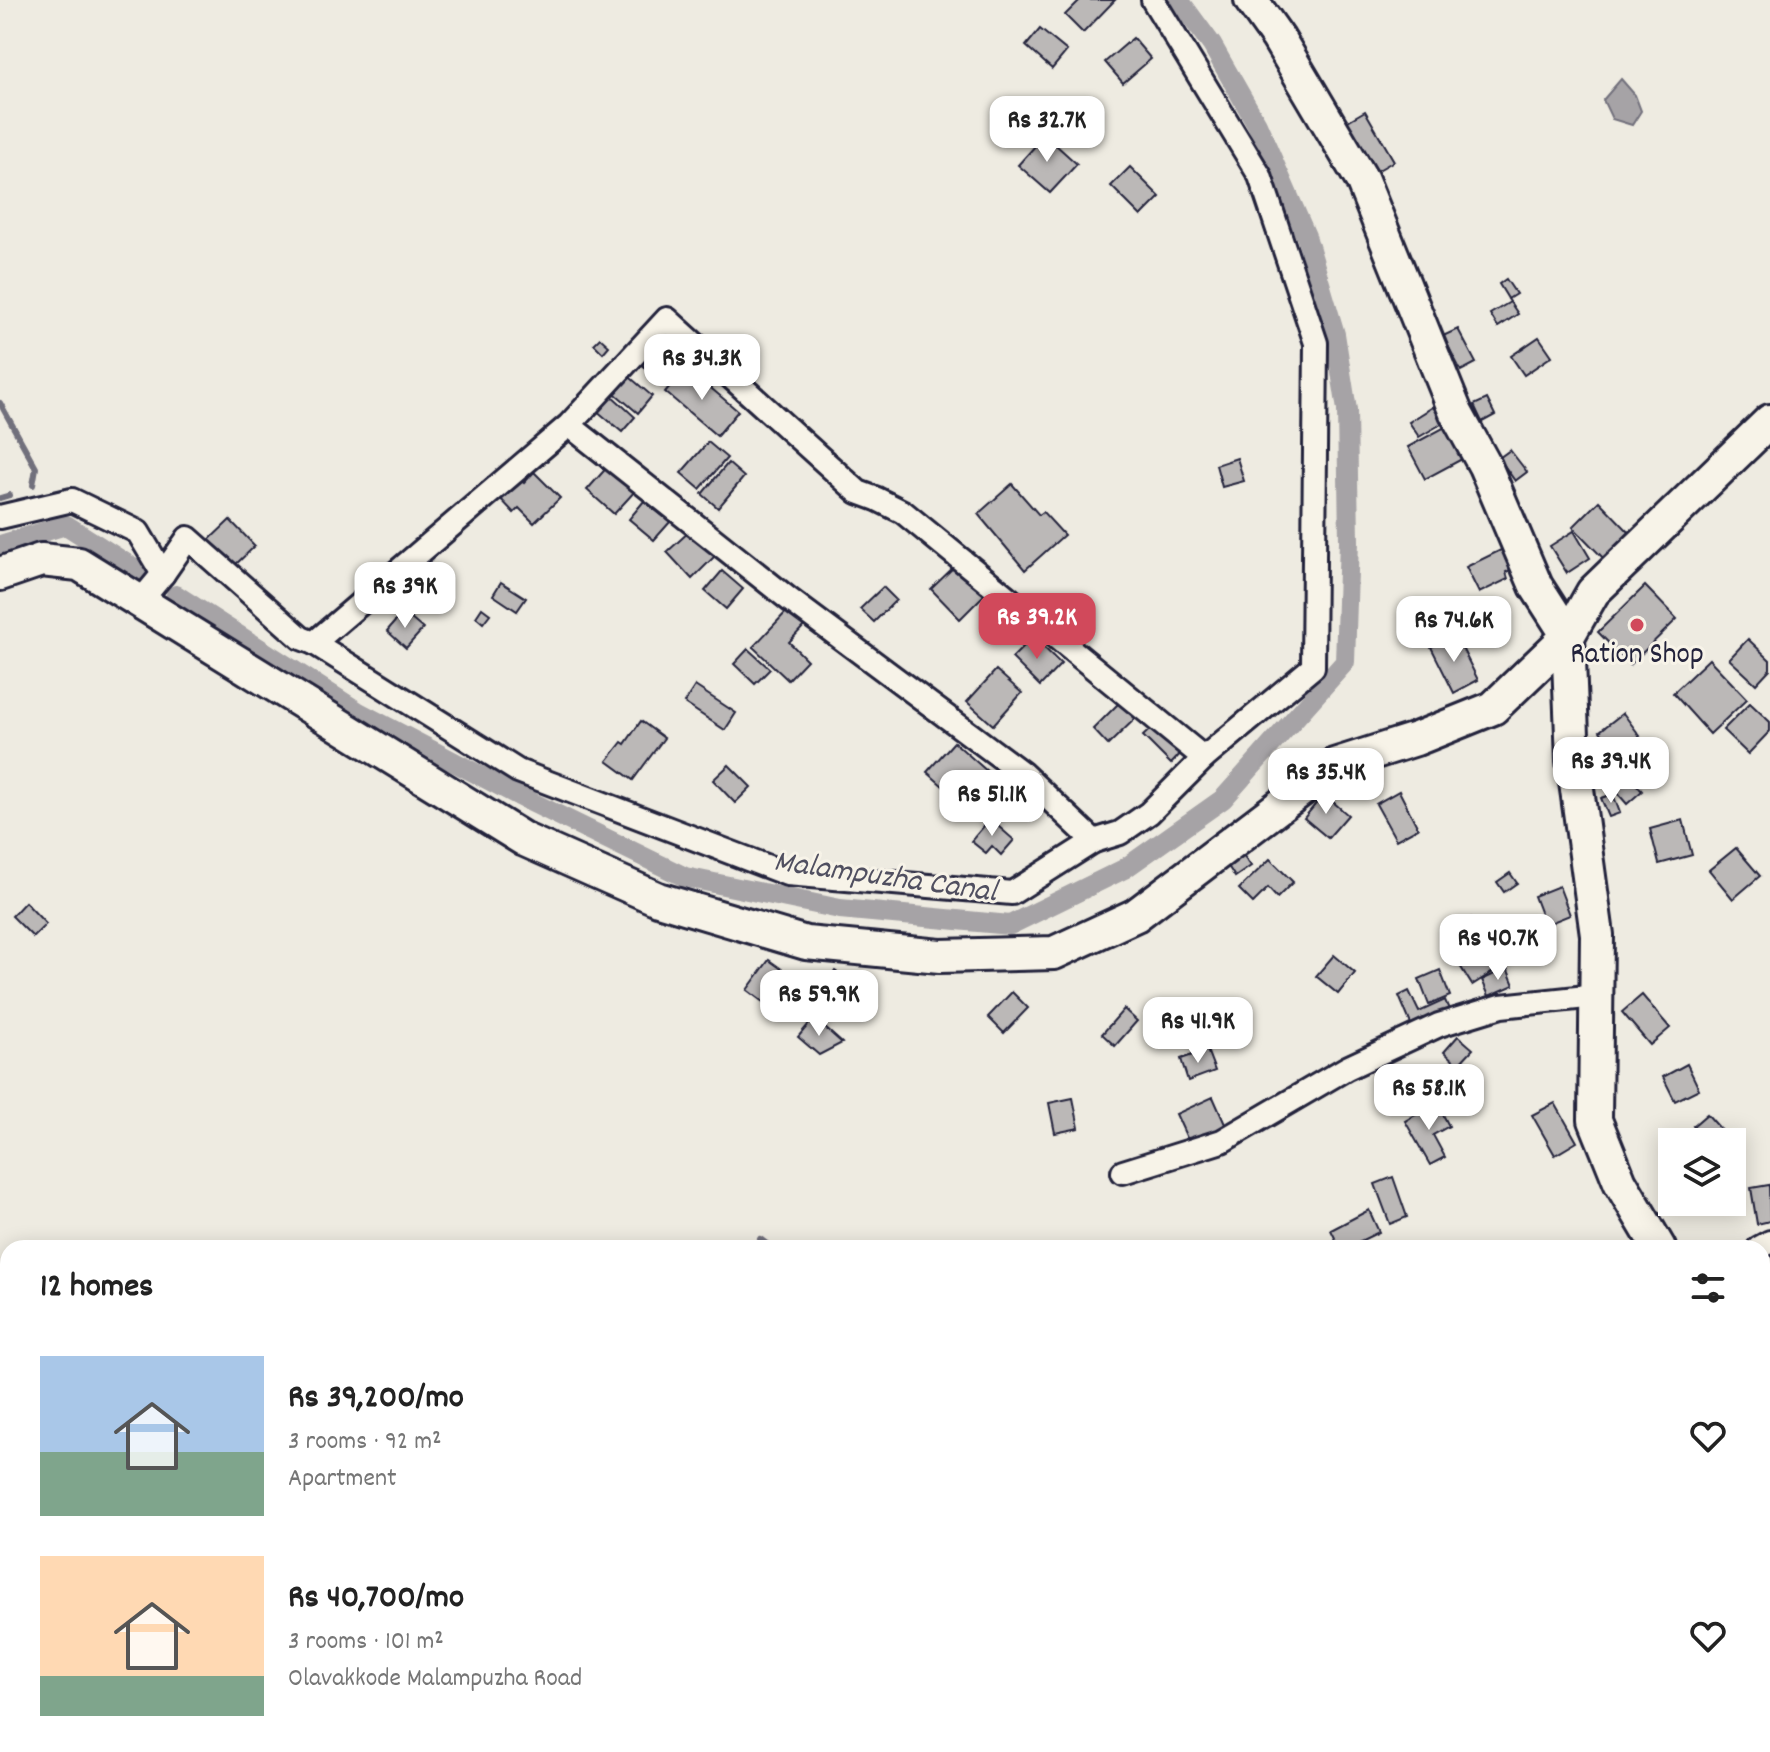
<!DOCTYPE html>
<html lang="en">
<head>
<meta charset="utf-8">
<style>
  body { margin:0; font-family:Dekko,sans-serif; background:#f2f2f2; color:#222; height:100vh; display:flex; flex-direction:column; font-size:30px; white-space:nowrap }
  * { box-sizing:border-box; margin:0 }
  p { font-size:26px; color:#767676 }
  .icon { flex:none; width:44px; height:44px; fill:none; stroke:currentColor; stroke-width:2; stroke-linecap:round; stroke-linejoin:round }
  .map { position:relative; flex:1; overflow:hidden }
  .side { position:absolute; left:0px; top:1240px; width:1770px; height:512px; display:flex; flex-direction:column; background:#fff; border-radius:24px 24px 0 0; box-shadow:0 4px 20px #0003 }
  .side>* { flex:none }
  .buttons { position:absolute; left:1658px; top:1128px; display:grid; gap:16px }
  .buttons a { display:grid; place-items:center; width:88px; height:88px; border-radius:0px; background:#fff; box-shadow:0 4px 20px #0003; font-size:40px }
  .price { position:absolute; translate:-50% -68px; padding:0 18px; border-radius:16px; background:#fff; color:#222; font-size:26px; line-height:52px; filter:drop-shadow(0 2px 4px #0008) }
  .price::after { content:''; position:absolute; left:50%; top:48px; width:24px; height:18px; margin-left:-12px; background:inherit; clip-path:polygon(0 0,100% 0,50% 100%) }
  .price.current { background:#d1495b; color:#fff }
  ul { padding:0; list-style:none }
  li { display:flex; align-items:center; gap:24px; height:200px; padding:0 40px }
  li span { display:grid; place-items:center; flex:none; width:224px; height:160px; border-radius:0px; color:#555 }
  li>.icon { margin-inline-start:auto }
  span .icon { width:96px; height:96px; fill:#fffc; stroke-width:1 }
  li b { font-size:34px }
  h2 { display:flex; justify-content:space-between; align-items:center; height:96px; padding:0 40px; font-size:34px }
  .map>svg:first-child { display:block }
</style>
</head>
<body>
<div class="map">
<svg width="1770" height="1752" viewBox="0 0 1770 1752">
  <rect width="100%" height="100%" fill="#eeebe1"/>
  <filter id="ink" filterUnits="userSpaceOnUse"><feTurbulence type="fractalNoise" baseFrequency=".0125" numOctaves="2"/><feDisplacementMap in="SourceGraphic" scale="16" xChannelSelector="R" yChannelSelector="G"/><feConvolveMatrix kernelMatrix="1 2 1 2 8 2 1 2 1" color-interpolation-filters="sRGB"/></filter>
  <g filter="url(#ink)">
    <polygon fill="#a6a3a6" stroke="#716f7b" stroke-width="2" points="1621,79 1635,95 1641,111 1632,125 1612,119 1603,100"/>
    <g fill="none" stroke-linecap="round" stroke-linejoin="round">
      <g stroke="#716f7b" stroke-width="6">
        <polyline points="0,403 36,468 33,485"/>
        <polyline points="0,498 10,495"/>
        <polyline points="760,1239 772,1248"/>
        <polyline points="1762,1325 1770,1325"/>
        <polyline points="787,1744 794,1752"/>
      </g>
      <g stroke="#a6a3a6" stroke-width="20">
        <polyline points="0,545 66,525 141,573"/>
        <polyline points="176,595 357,711 519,796 685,877 840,909 1010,925 1124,869 1223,799 1345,662 1349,541 1347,410 1335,334 1306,236 1257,124 1212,45 1179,0"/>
      </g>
    </g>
    <g fill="#bbb8b7" stroke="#22223b" stroke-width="2">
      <polygon points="1080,0 1115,0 1083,33 1065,15"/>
      <polygon points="1040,29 1067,51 1052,69 1026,46"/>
      <polygon points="1133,38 1151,59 1123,83 1105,62"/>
      <polygon points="1365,111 1394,161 1375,172 1346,122"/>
      <polygon points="1045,135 1077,164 1050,193 1018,165"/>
      <polygon points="1130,167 1160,197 1141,216 1111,186"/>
      <polygon points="1506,279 1516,294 1508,299 1518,314 1498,327 1490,314 1510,302 1499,284"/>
      <polygon points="1458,329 1476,363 1461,371 1443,336"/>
      <polygon points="1539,337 1552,356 1524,375 1511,356"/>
      <polygon points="600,338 609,346 603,353 594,344"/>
      <polygon points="654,346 680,369 665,385 639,362"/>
      <polygon points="686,367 738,411 717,436 665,392"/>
      <polygon points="625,373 652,396 638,413 611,390"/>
      <polygon points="610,394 635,417 622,432 596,410"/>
      <polygon points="1487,399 1495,415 1482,422 1474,405"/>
      <polygon points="1433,407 1443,423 1419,437 1409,422"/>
      <polygon points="1445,427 1462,459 1425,479 1408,447"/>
      <polygon points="708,442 727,458 700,489 681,473"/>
      <polygon points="1510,450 1527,472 1515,481 1499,458"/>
      <polygon points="1237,458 1244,481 1222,487 1216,465"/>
      <polygon points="728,463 744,477 718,508 702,494"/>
      <polygon points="609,465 636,490 614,514 587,490"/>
      <polygon points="534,472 560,498 534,523 519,508 514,513 498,496 517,477 524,483"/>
      <polygon points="1012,484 1039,515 1043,512 1064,535 1025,570 978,514"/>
      <polygon points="644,501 670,522 654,540 629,519"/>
      <polygon points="1599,501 1632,535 1606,561 1573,527"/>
      <polygon points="230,520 255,546 233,567 208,541"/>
      <polygon points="691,530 715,556 692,579 667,552"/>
      <polygon points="1574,531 1590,558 1567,573 1550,546"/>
      <polygon points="1509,546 1519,566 1506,572 1508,579 1479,593 1466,567"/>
      <polygon points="957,564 985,594 960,619 931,589"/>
      <polygon points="722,571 743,589 726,609 705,591"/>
      <polygon points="501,582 526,598 517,611 493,595"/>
      <polygon points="1645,586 1677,619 1630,665 1598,632"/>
      <polygon points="883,587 896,600 874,622 860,609"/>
      <polygon points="482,608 490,614 483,623 476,617"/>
      <polygon points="789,609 806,624 789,642 807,660 788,680 753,647"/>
      <polygon points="403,612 423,629 406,648 387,631"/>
      <polygon points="1455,634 1478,680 1454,693 1431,647"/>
      <polygon points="1033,637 1061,664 1040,686 1012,658"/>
      <polygon points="1748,639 1770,660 1770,669 1756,684 1729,659"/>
      <polygon points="748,649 770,669 755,684 734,664"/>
      <polygon points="1709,659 1747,699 1710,734 1673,693"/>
      <polygon points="996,670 1022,693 993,725 967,702"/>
      <polygon points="695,686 736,713 725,730 684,703"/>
      <polygon points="1125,697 1141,713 1108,745 1093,729"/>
      <polygon points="1750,703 1770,722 1770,731 1748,754 1723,730"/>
      <polygon points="1623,713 1640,736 1623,749 1627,755 1621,759 1600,731"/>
      <polygon points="641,721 664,738 633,780 607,761 622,742 625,744"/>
      <polygon points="1157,723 1184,750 1171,764 1143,736"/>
      <polygon points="954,742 988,772 961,802 927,772"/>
      <polygon points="729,765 751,787 735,803 713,780"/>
      <polygon points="1628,774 1642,791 1627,804 1613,788"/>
      <polygon points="1399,791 1418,828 1396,840 1376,804"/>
      <polygon points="1324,794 1348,815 1328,838 1304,818"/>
      <polygon points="1613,794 1620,813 1609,817 1601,798"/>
      <polygon points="990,819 1014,840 1001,855 992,846 986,853 971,841"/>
      <polygon points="1683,820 1692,855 1659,864 1650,829"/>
      <polygon points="1736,848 1760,876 1733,899 1709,870"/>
      <polygon points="1241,852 1251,866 1235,877 1226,863"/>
      <polygon points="1270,859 1293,882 1277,898 1268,888 1253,903 1239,889"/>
      <polygon points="1510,873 1517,883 1504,892 1497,882"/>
      <polygon points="1559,886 1570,915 1545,925 1534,896"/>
      <polygon points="25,902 46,924 33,937 12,916"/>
      <polygon points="1471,918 1501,967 1472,985 1442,937"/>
      <polygon points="1334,955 1355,973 1338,994 1316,976"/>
      <polygon points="769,960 797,980 775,1011 747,990"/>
      <polygon points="1507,968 1514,985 1489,996 1482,980"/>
      <polygon points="1440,970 1450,996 1429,1005 1419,979"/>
      <polygon points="835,971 852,982 838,1005 820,993"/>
      <polygon points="1409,991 1419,1012 1445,1000 1450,1012 1413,1029 1399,996"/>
      <polygon points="1012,992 1028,1008 1004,1033 988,1017"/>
      <polygon points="1642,995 1670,1028 1650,1045 1622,1012"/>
      <polygon points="1124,1009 1137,1021 1115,1046 1102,1034"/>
      <polygon points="814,1018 842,1043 819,1055 798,1037"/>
      <polygon points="1458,1036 1473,1049 1458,1065 1444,1052"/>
      <polygon points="1207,1050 1215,1071 1188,1081 1181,1059"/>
      <polygon points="1687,1064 1699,1089 1675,1101 1663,1077"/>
      <polygon points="1213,1097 1228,1131 1191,1147 1176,1114"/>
      <polygon points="1073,1098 1079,1128 1055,1133 1049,1103"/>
      <polygon points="1437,1103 1449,1126 1433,1135 1445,1157 1430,1165 1405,1121"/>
      <polygon points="1555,1103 1577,1142 1555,1155 1532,1115"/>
      <polygon points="1707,1114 1724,1133 1714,1142 1706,1142 1693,1126"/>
      <polygon points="1393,1177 1407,1217 1390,1224 1375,1184"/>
      <polygon points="1769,1185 1770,1221 1757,1224 1751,1188"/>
      <polygon points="1369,1210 1379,1232 1346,1248 1340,1248 1331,1230"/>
      <polygon points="1770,1344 1770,1374 1767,1375 1762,1346"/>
      <polygon points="2,1631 8,1640 8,1658 2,1661 0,1658 0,1633"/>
    </g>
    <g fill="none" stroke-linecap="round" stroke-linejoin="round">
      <defs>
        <g id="street">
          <polyline points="1153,0 1260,176 1316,343 1313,667 1204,758"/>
          <polyline points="0,517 72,500 138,532 163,574"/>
          <polyline points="142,604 148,592 163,574 188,538 301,638 314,643 569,425 667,319 858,492 877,499 903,512 1204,758 1149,813 1120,833 1094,841 1022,773 790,600 569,425"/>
          <polyline points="314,643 518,771 787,874 1012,893 1094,841"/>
          <polyline points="1123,1172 1222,1141 1347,1068 1439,1025 1501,1006 1596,996"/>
          <polyline points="1759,1248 1770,1242"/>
        </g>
        <g id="secondary">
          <polyline points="0,574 41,560 79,564 525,840 658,899 806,943 940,956 1054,953 1136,915 1334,765 1416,739 1493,708 1568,636 1536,586 1485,466 1456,413 1362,180 1278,38 1251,0"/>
          <polyline points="1659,1248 1620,1182 1595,1120 1597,935 1573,760 1568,636 1593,592 1770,421"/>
          <polyline points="1744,1744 1745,1752"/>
        </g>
      </defs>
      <use href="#street" stroke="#22223b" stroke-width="28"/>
      <use href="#secondary" stroke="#22223b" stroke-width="38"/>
      <use href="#street" stroke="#f7f3e8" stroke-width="22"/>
      <use href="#secondary" stroke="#f7f3e8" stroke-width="32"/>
    </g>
  </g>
  <circle fill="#d1495b" stroke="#f7f3e8" stroke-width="3" cx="1637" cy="625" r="8"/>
  <g text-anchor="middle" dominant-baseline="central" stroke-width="6" stroke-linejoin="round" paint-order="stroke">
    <g font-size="30" fill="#22223b" stroke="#f7f3e8">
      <text x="1637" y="656">Ration Shop</text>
    </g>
    <g font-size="32" font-style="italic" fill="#504f60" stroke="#f7f3e8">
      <text transform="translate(885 879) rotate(8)">Malampuzha Canal</text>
    </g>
  </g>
</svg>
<div class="buttons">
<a><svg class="icon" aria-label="layers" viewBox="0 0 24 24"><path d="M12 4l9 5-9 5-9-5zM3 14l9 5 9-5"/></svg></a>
</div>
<b class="price" style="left:1047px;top:164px">Rs 32.7K</b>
<b class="price" style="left:702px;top:402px">Rs 34.3K</b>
<b class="price" style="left:405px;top:630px">Rs 39K</b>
<b class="price current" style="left:1037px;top:661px">Rs 39.2K</b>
<b class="price" style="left:1454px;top:664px">Rs 74.6K</b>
<b class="price" style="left:1611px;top:805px">Rs 39.4K</b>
<b class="price" style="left:1326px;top:816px">Rs 35.4K</b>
<b class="price" style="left:992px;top:838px">Rs 51.1K</b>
<b class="price" style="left:1498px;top:982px">Rs 40.7K</b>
<b class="price" style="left:819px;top:1038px">Rs 59.9K</b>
<b class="price" style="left:1198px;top:1065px">Rs 41.9K</b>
<b class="price" style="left:1429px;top:1132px">Rs 58.1K</b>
<section class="side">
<h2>12 homes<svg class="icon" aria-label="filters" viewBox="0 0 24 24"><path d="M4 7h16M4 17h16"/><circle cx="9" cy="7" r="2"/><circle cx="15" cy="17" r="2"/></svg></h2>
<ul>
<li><span style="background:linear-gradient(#a9c7e8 60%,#7fa58c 0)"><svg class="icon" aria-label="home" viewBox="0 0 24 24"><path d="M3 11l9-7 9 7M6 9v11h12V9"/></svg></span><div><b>Rs 39,200/mo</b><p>3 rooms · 92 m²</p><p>Apartment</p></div><svg class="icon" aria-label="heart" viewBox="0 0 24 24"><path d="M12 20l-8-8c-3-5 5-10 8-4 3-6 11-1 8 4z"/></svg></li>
<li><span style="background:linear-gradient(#ffd9b3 75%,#7fa58c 0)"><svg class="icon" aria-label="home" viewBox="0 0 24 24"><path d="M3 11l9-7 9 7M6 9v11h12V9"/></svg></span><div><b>Rs 40,700/mo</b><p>3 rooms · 101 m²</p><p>Olavakkode Malampuzha Road</p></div><svg class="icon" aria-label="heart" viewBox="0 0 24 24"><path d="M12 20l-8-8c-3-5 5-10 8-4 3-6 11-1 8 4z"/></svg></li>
</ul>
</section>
</div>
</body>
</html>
